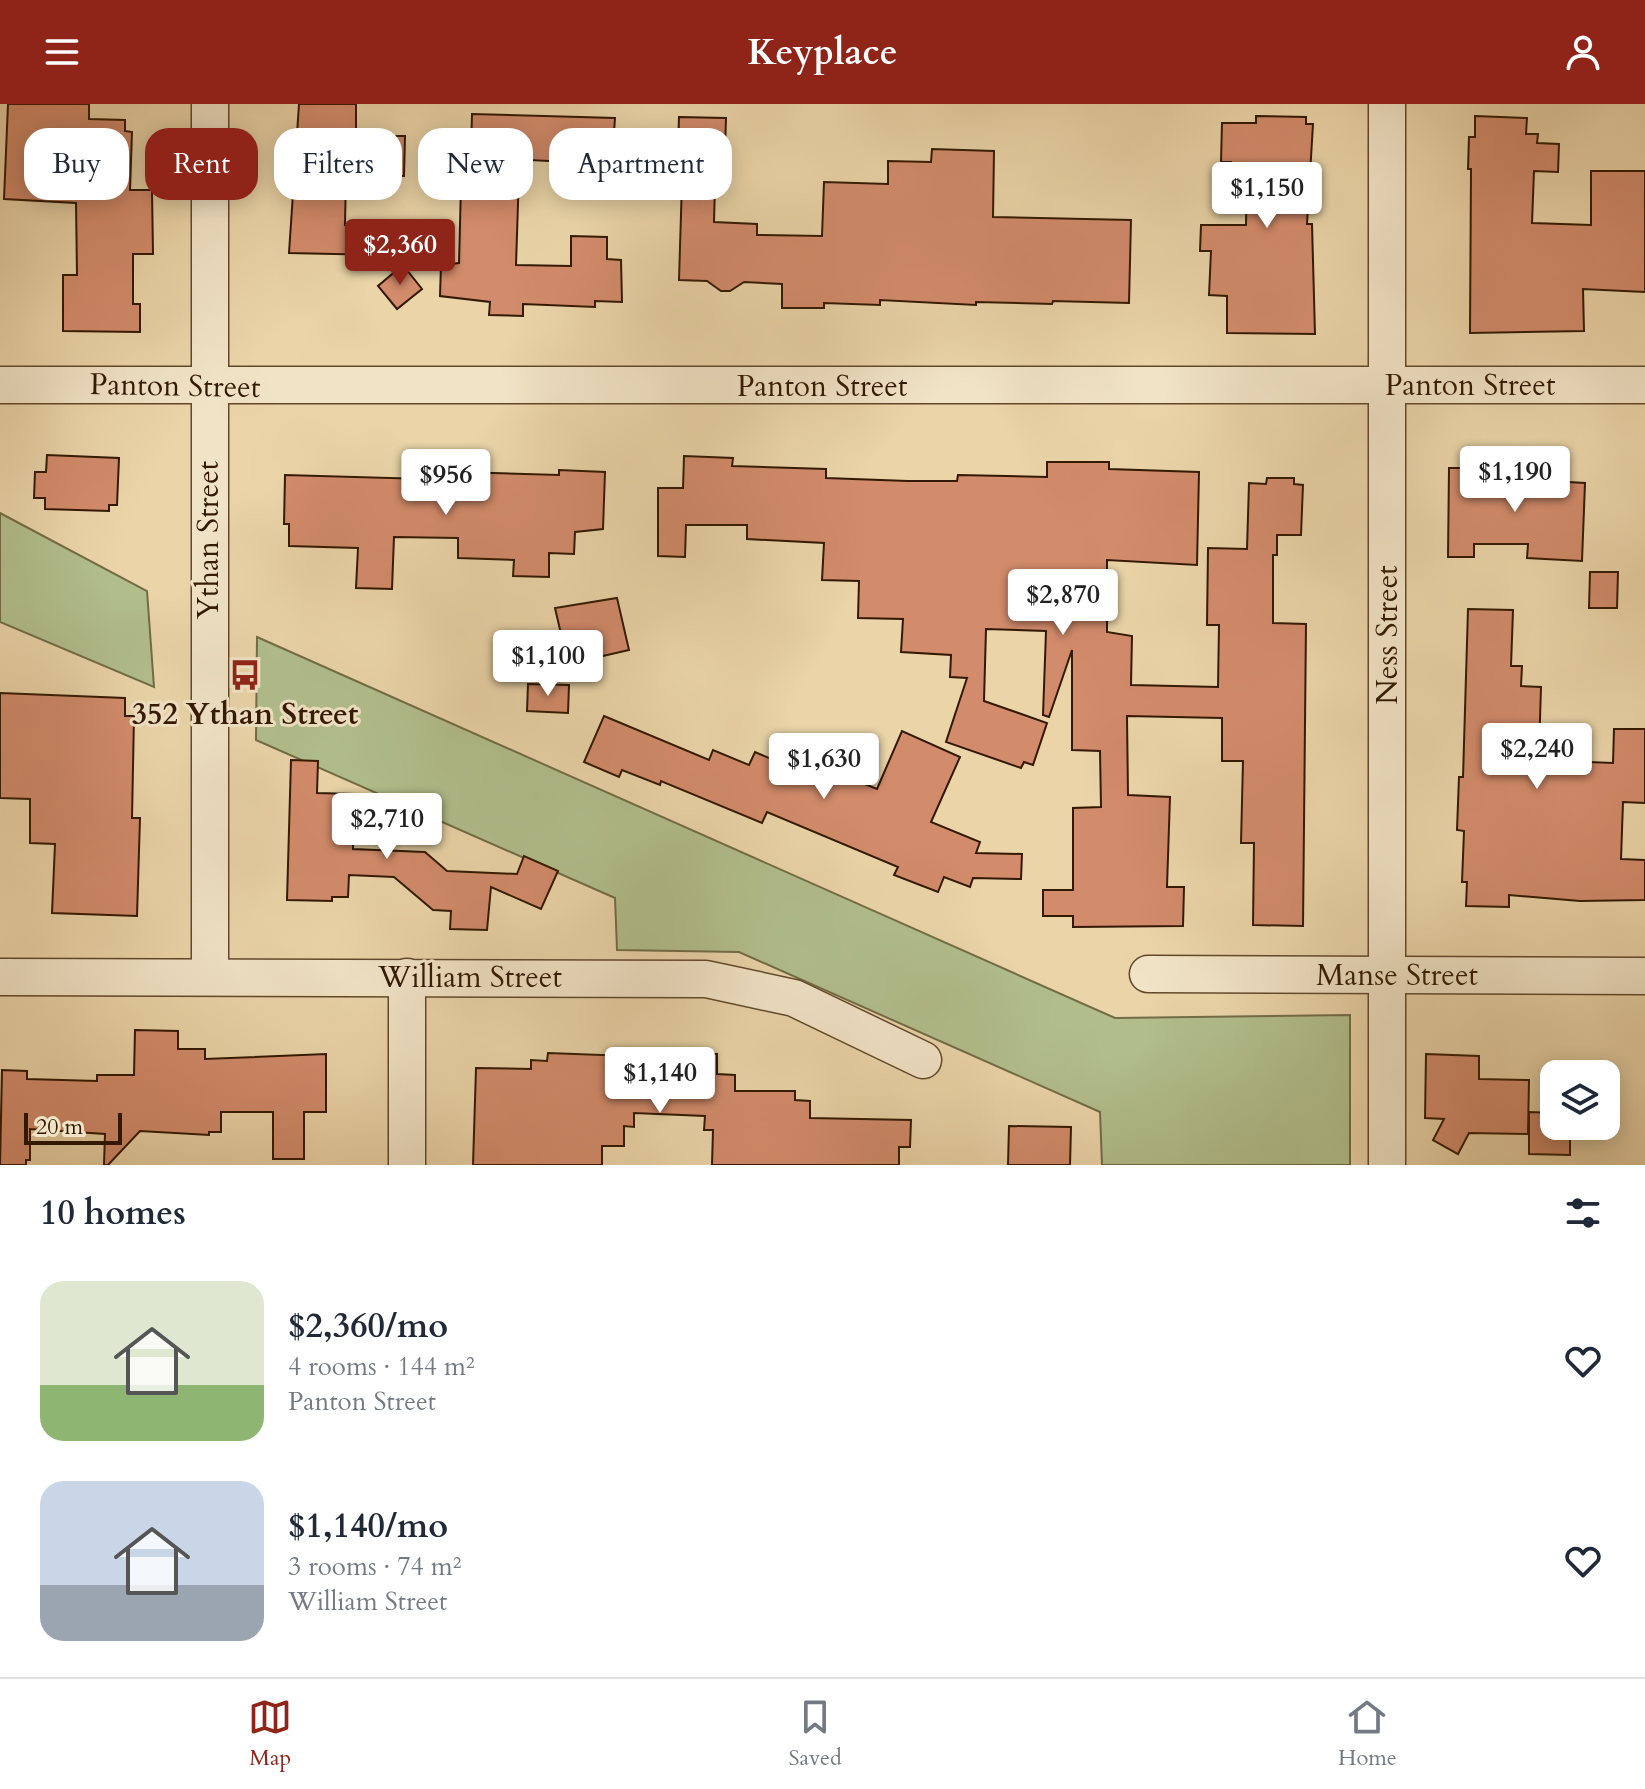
<!DOCTYPE html>
<html lang="en">
<head>
<meta charset="utf-8">
<style>
  body { margin:0; font-family:Cardo,serif; background:#f2f2f3; color:#1f2937; height:100vh; display:flex; flex-direction:column; font-size:30px; white-space:nowrap }
  * { box-sizing:border-box; margin:0 }
  p { font-size:26px; color:#747a83 }
  .icon { flex:none; width:44px; height:44px; fill:none; stroke:currentColor; stroke-width:2; stroke-linecap:round; stroke-linejoin:round }
  .map { position:relative; height:1061px; overflow:hidden }
  .drawer { display:flex; flex-direction:column; background:#fff; flex:1 }
  .drawer>* { flex:none }
  .top-card { position:absolute; left:24px; top:24px; width:800px; height:72px; display:flex; gap:16px }
  .fabs { position:absolute; left:1540px; top:956px; display:grid; gap:16px }
  .fabs a { display:grid; place-items:center; width:80px; height:80px; border-radius:16px; background:#fff; box-shadow:0 4px 20px #0003; font-size:40px }
  .scale { position:absolute; left:24px; bottom:20px; width:98px; box-sizing:border-box; padding-left:8px; border:4px solid #331901; border-top:0; font-size:22px; line-height:28px; white-space:nowrap; color:#331901; -webkit-text-stroke:6px #f1e3c6; paint-order:stroke }
  .price { position:absolute; translate:-50% -68px; padding:0 18px; border-radius:8px; background:#fff; color:#222; font-size:26px; line-height:52px; filter:drop-shadow(0 2px 4px #0008) }
  .price::after { content:''; position:absolute; left:50%; top:48px; width:24px; height:18px; margin-left:-12px; background:inherit; clip-path:polygon(0 0,100% 0,50% 100%) }
  .price.current { background:#8f2418; color:#fff }
  ul { padding:0; list-style:none }
  li { display:flex; align-items:center; gap:24px; height:200px; padding:0 40px }
  li span { display:grid; place-items:center; flex:none; width:224px; height:160px; border-radius:24px; color:#555 }
  li>.icon { margin-inline-start:auto }
  span .icon { width:96px; height:96px; fill:#fffc; stroke-width:1 }
  li b { font-size:34px }
  h2 { display:flex; justify-content:space-between; align-items:center; height:96px; padding:0 40px; font-size:34px }
  .pill { padding:0 28px; border-radius:24px; background:#fff; box-shadow:0 4px 20px #0003; font-size:28px; line-height:72px }
  .pill.current { background:#8f2418; color:#fff }
  header { display:flex; justify-content:space-between; align-items:center; height:104px; padding:0 40px; background:#8f2418; color:#fff; font-size:36px; font-weight:700 }
  .tabs { display:flex; justify-content:space-around; align-items:center; height:112px; border-top:2px solid #e0e1e3; background:#fff; font-size:22px; color:#747a83 }
  .tabs a { display:grid; justify-items:center; gap:4px }
  .tabs .current { color:#8f2418 }
  .map>svg:first-child { display:block }
</style>
</head>
<body>
<header><svg class="icon" aria-label="menu" viewBox="0 0 24 24"><path d="M4 6h16M4 12h16M4 18h16"/></svg>Keyplace<svg class="icon" aria-label="person" viewBox="0 0 24 24"><circle cx="12" cy="8" r="4"/><path d="M4 21q1-7 8-7t8 7"/></svg></header>
<div class="map">
<svg width="1645" height="1061" viewBox="0 0 1645 1061">
  <rect width="100%" height="100%" fill="#ead4a8"/>
  <filter id="stains"><feTurbulence type="fractalNoise" baseFrequency=".0025" numOctaves="4"/><feColorMatrix values="0 0 0 0 .2 0 0 0 0 .09 0 0 0 0 .02 0 0 0 .5 -.17"/></filter>
  <radialGradient id="worn" r=".72"><stop offset=".6" stop-color="#630" stop-opacity="0"/><stop offset="1" stop-color="#630" stop-opacity=".3"/></radialGradient>
  <g fill="#b1be8c" stroke="#726c46" stroke-width="2">
    <polygon points="0,409 147,487 154,583 0,518"/>
    <polygon points="257,533 1115,914 1350,911 1350,1061 1102,1061 1100,1008 739,848 617,846 615,794 256,636"/>
  </g>
  <g fill="#d28b6b" stroke="#331901" stroke-width="2">
    <polygon points="8,0 89,0 89,15 125,16 125,27 132,28 130,86 152,86 153,150 133,150 133,200 140,200 140,228 63,227 63,171 77,171 76,99 4,95"/>
    <polygon points="299,0 356,0 356,32 405,32 404,72 346,72 345,121 380,122 380,151 289,149"/>
    <polygon points="472,10 615,14 613,42 607,42 606,60 530,56 529,70 519,69 516,161 571,162 571,132 607,133 607,155 621,156 622,198 595,197 595,203 523,200 523,212 489,211 490,198 440,192 441,161 459,159 461,82 470,82"/>
    <polygon points="1256,12 1306,13 1306,20 1313,20 1307,120 1312,120 1315,230 1227,229 1227,192 1209,191 1211,147 1200,147 1201,121 1246,121 1247,66 1231,65 1231,58 1221,58 1222,19 1256,19"/>
    <polygon points="1475,12 1527,14 1526,30 1538,30 1537,39 1559,40 1558,68 1534,67 1532,119 1591,121 1591,67 1645,67 1645,188 1583,185 1584,227 1470,229 1471,65 1468,65 1469,33 1475,33"/>
    <polygon points="679,13 726,14 725,46 716,46 714,118 757,120 757,131 822,132 824,78 888,80 888,57 931,58 932,45 994,47 993,113 1131,116 1129,199 1053,197 1052,200 976,198 976,201 880,196 880,201 824,199 824,204 782,204 782,180 744,178 730,187 721,187 707,177 679,176 683,45 678,45"/>
    <polygon points="403,161 422,185 397,205 378,182"/>
    <polygon points="47,351 119,354 117,401 109,401 109,407 45,405 45,394 34,394 35,368 46,368"/>
    <polygon points="684,352 733,354 732,362 826,365 826,374 908,377 957,377 958,371 1047,373 1047,358 1109,358 1109,365 1199,368 1197,461 1107,456 1107,528 1132,532 1131,581 1218,583 1219,521 1207,521 1208,444 1247,445 1249,379 1266,380 1267,374 1294,374 1294,380 1303,381 1301,431 1277,431 1277,451 1273,451 1273,519 1306,520 1303,822 1253,821 1254,739 1241,739 1243,657 1222,657 1222,614 1127,612 1128,691 1170,693 1167,783 1184,783 1183,822 1073,823 1073,812 1043,812 1043,786 1073,786 1073,704 1101,703 1100,647 1072,646 1072,546 1049,613 1043,611 1046,527 986,525 984,597 1047,619 1033,661 1024,658 1021,664 946,638 967,574 950,573 951,551 901,548 903,515 858,514 859,477 822,476 824,439 747,435 747,421 686,421 685,453 658,452 658,384 683,384"/>
    <polygon points="1449,364 1497,364 1497,374 1585,379 1582,457 1527,454 1528,440 1474,440 1474,453 1448,453"/>
    <polygon points="559,366 605,368 603,425 575,428 574,450 549,449 549,473 513,472 514,456 458,454 458,434 394,433 392,485 356,484 358,444 289,442 289,420 284,420 285,371 460,376 460,368 559,371"/>
    <polygon points="1590,468 1618,468 1617,504 1589,504"/>
    <polygon points="617,494 629,546 568,560 555,504"/>
    <polygon points="1468,505 1513,506 1511,562 1522,562 1521,582 1541,583 1539,648 1563,648 1563,657 1613,659 1614,625 1645,625 1645,699 1623,698 1621,755 1645,756 1645,796 1580,797 1509,791 1509,803 1466,802 1467,778 1462,778 1464,727 1457,726 1459,673 1463,673"/>
    <polygon points="528,580 569,581 568,609 527,607"/>
    <polygon points="0,589 125,594 125,612 134,612 132,714 140,714 137,812 52,809 55,740 30,739 30,695 0,694"/>
    <polygon points="604,612 709,656 713,646 749,661 755,648 820,676 825,664 877,685 902,627 960,653 931,718 980,738 976,749 1022,750 1021,775 973,774 970,783 944,773 938,788 894,771 898,763 767,708 762,719 661,677 660,681 622,666 619,673 584,658"/>
    <polygon points="291,656 318,657 317,689 354,690 353,745 425,748 447,767 517,770 524,752 558,767 541,805 491,783 487,826 450,825 451,807 433,806 394,773 349,771 348,793 332,793 332,797 287,796"/>
    <polygon points="135,926 178,927 178,945 205,945 205,955 326,950 326,1008 304,1008 304,1055 273,1055 273,1008 221,1008 221,1028 209,1028 209,1031 140,1027 108,1061 104,1061 105,1030 30,1025 30,1056 26,1056 26,1061 0,1061 2,966 27,967 27,975 97,977 97,971 134,971"/>
    <polygon points="548,949 682,954 682,949 717,950 717,970 735,971 735,987 795,987 795,996 810,997 810,1014 911,1016 910,1043 899,1043 899,1061 712,1061 713,1026 704,1026 705,1012 634,1009 634,1023 624,1022 624,1042 602,1042 602,1061 473,1061 476,964 531,965 531,956 547,957"/>
    <polygon points="1426,950 1479,952 1479,975 1529,976 1528,1030 1469,1029 1458,1050 1433,1036 1444,1015 1425,1014"/>
    <polygon points="1529,1008 1554,1009 1554,1022 1570,1022 1570,1051 1529,1050"/>
    <polygon points="1009,1022 1071,1023 1070,1061 1008,1061"/>
  </g>
  <g fill="none" stroke-linecap="round" stroke-linejoin="round">
    <defs>
      <g id="street">
        <polyline points="210,0 210,871"/>
        <polyline points="0,281 1645,281"/>
        <polyline points="1148,870 1645,872"/>
        <polyline points="0,873 706,875 794,894 923,956"/>
        <polyline points="407,873 407,1061"/>
        <polyline points="1387,1061 1387,0"/>
      </g>
    </defs>
    <use href="#street" stroke="#61482b" stroke-width="39"/>
    <use href="#street" stroke="#f1e3c6" stroke-width="36"/>
  </g>
  <defs>
    <symbol id="bus-bare" viewBox="-9 -9 18 18"><path d="M-5-6H5V4H4V6H2V4H-2V6H-4V4H-5ZM-3.5-4V0h7V-4ZM-3.5 1.2v1.5H-2V1.2ZM2 1.2v1.5H3.5V1.2Z" fill="#8f2418" stroke="#f1e3c6" stroke-width="2.5" paint-order="stroke"/></symbol>
  </defs>
  <g fill-rule="evenodd">
    <use href="#bus-bare" x="223" y="549" width="44" height="44"/>
  </g>
  <g text-anchor="middle" dominant-baseline="central" stroke-width="6" stroke-linejoin="round" paint-order="stroke">
    <g font-size="30" fill="#331901" stroke="#f1e3c6">
      <text x="1470" y="281">Panton Street</text>
      <text transform="translate(175 282) rotate(1)">Panton Street</text>
      <text x="822" y="282">Panton Street</text>
      <text transform="translate(208 436) rotate(-90)">Ythan Street</text>
      <text transform="translate(1387 531) rotate(-90)">Ness Street</text>
      <text x="1397" y="871">Manse Street</text>
      <text x="470" y="873">William Street</text>
    </g>
    <g font-size="30" font-weight="bold" fill="#331901" stroke="#f1e3c6">
      <text x="245" y="610">352 Ythan Street</text>
    </g>
  </g>
  <rect width="100%" height="100%" filter="url(#stains)"/>
  <rect width="100%" height="100%" fill="url(#worn)"/>
</svg>
<div class="fabs">
<a><svg class="icon" aria-label="layers" viewBox="0 0 24 24"><path d="M12 4l9 5-9 5-9-5zM3 14l9 5 9-5"/></svg></a>
</div>
<div class="scale">20 m</div>
<b class="price" style="left:1267px;top:126px">$1,150</b>
<b class="price current" style="left:400px;top:183px">$2,360</b>
<b class="price" style="left:1515px;top:410px">$1,190</b>
<b class="price" style="left:446px;top:413px">$956</b>
<b class="price" style="left:1063px;top:533px">$2,870</b>
<b class="price" style="left:548px;top:594px">$1,100</b>
<b class="price" style="left:1537px;top:687px">$2,240</b>
<b class="price" style="left:824px;top:697px">$1,630</b>
<b class="price" style="left:387px;top:757px">$2,710</b>
<b class="price" style="left:660px;top:1011px">$1,140</b>
<div class="top-card">
<a class="pill">Buy</a>
<a class="pill current">Rent</a>
<a class="pill">Filters</a>
<a class="pill">New</a>
<a class="pill">Apartment</a>
</div>
</div>
<section class="drawer">
<h2>10 homes<svg class="icon" aria-label="filters" viewBox="0 0 24 24"><path d="M4 7h16M4 17h16"/><circle cx="9" cy="7" r="2"/><circle cx="15" cy="17" r="2"/></svg></h2>
<ul>
<li><span style="background:linear-gradient(#dfe7d0 65%,#8fb573 0)"><svg class="icon" aria-label="home" viewBox="0 0 24 24"><path d="M3 11l9-7 9 7M6 9v11h12V9"/></svg></span><div><b>$2,360/mo</b><p>4 rooms · 144 m²</p><p>Panton Street</p></div><svg class="icon" aria-label="heart" viewBox="0 0 24 24"><path d="M12 20l-8-8c-3-5 5-10 8-4 3-6 11-1 8 4z"/></svg></li>
<li><span style="background:linear-gradient(#c9d6e8 65%,#9aa5b1 0)"><svg class="icon" aria-label="home" viewBox="0 0 24 24"><path d="M3 11l9-7 9 7M6 9v11h12V9"/></svg></span><div><b>$1,140/mo</b><p>3 rooms · 74 m²</p><p>William Street</p></div><svg class="icon" aria-label="heart" viewBox="0 0 24 24"><path d="M12 20l-8-8c-3-5 5-10 8-4 3-6 11-1 8 4z"/></svg></li>
</ul>
</section>
<nav class="tabs">
<a class="current"><svg class="icon" aria-label="map" viewBox="0 0 24 24"><path d="M3 6l6-2 6 2 6-2v14l-6 2-6-2-6 2zM9 4v14M15 6v14"/></svg>Map</a>
<a><svg class="icon" aria-label="saved" viewBox="0 0 24 24"><path d="M7 4h10v16l-5-4-5 4z"/></svg>Saved</a>
<a><svg class="icon" aria-label="home" viewBox="0 0 24 24"><path d="M3 11l9-7 9 7M6 9v11h12V9"/></svg>Home</a>
</nav>
</body>
</html>
